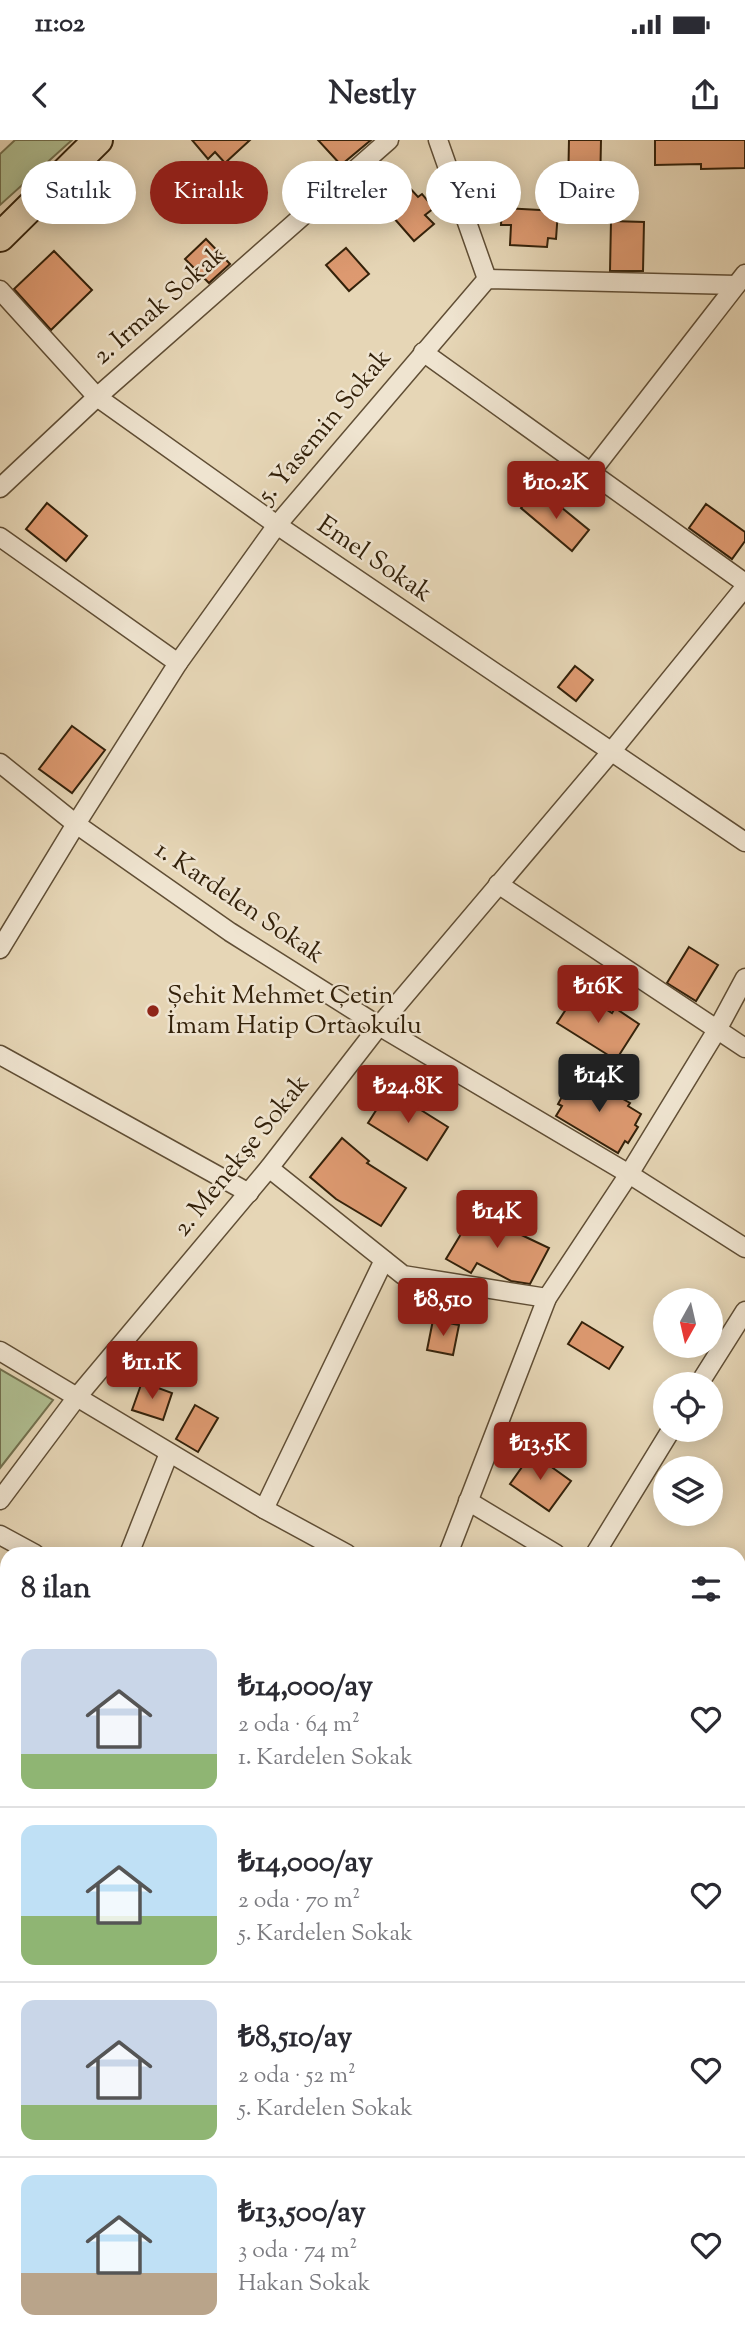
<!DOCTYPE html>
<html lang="tr">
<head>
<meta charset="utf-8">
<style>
  body { margin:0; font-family:"Sorts Mill Goudy",serif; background:#f2f2f3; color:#2b2b33; height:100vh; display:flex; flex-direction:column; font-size:26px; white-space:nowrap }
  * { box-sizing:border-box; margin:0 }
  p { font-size:23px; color:#7c7c81 }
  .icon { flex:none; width:38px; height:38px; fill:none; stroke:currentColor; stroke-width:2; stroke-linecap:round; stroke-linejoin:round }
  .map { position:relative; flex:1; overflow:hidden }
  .side { position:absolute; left:0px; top:1407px; width:746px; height:798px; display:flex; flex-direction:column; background:#fff; border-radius:21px 21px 0 0; box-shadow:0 4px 18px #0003 }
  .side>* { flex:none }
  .banner { position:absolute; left:21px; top:21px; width:704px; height:63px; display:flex; gap:14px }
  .needle { width:46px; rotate:188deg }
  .buttons { position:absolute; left:653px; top:1148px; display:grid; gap:14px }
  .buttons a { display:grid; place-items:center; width:70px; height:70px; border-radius:50%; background:#fff; box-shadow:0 4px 18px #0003; font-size:35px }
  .price { position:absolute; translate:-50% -60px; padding:0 16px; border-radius:7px; background:#8f2418; color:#fff; font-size:23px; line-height:46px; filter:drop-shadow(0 2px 4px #0008) }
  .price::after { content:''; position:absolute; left:50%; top:42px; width:21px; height:16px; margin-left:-10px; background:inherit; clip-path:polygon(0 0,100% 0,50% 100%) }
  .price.active { background:#222; color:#fff }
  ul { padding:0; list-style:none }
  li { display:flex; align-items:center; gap:21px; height:175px; padding:0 21px }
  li+li { border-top:2px solid #e1e1e2 }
  li span { display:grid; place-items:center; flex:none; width:196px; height:140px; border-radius:14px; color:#555 }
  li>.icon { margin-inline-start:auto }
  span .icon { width:84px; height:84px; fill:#fffc; stroke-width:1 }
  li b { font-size:30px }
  h2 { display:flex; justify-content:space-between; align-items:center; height:84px; padding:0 21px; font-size:30px }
  .tag { padding:0 24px; border-radius:32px; background:#fff; box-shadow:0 4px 18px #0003; font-size:24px; line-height:63px }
  .tag.active { background:#8f2418; color:#fff }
  .status { display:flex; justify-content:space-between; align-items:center; height:49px; padding:0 35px; background:#fff; direction:ltr }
  .status svg { height:19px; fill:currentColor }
  header { display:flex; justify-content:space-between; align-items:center; height:91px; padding:0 21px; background:#fff; font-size:32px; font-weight:800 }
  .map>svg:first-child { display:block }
</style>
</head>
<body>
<div class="status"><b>11:02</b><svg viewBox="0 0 49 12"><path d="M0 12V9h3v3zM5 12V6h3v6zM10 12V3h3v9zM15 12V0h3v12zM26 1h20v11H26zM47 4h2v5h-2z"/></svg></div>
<header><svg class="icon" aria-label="back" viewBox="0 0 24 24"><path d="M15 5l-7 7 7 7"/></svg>Nestly<svg class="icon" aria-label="share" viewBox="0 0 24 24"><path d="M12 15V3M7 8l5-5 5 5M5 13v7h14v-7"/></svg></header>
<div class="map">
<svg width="745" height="2205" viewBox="0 0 745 2205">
  <rect width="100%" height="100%" fill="#e6d6b6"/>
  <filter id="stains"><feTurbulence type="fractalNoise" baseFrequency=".00286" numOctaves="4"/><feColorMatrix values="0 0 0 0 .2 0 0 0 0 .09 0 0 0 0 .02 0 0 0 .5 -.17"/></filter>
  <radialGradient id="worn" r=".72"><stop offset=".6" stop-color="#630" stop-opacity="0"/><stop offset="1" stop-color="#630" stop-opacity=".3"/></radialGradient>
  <g fill="#b0bf92" stroke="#72704e" stroke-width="2">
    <polygon points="15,0 72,0 0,65 0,14"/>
    <polygon points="0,1229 53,1260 0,1328"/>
    <polygon points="530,2198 669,2198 664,2205 541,2205"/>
  </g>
  <g fill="#de9a71" stroke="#33210a" stroke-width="2">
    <polygon points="192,0 250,0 225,23 215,12 208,19"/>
    <polygon points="318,0 371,0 341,25"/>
    <polygon points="569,0 601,0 600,50 568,50"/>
    <polygon points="655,0 745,0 745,28 701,29 701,24 655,25"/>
    <polygon points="407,45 418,57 422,54 434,68 425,75 434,84 414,101 379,61 395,47 399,52"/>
    <polygon points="502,68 558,71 556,99 548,98 547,107 510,105 511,85 501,85"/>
    <polygon points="611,81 644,82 643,131 610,131"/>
    <polygon points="206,99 230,124 209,143 185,119"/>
    <polygon points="346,108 369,134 349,151 326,125"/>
    <polygon points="54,111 92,150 51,190 14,149"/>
    <polygon points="545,354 589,390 572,411 521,368 530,357 537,363"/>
    <polygon points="47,363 87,396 66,421 26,389"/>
    <polygon points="706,364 745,392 745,401 732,419 689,388"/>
    <polygon points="575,526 593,540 576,561 558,547"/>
    <polygon points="72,586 105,610 72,653 39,629"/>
    <polygon points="689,807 718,825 696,861 667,843"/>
    <polygon points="578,851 612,873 615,868 639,884 616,920 557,883"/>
    <polygon points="579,937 591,945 593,942 630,963 628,966 641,974 635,985 638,987 628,1003 625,1001 618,1013 556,976 562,966 558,964 568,946 573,948"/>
    <polygon points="389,950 448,987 427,1020 368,983"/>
    <polygon points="342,998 369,1021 367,1023 406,1048 381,1086 336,1059 310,1037"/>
    <polygon points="476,1069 511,1090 549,1108 530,1144 511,1141 477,1123 471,1133 446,1119"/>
    <polygon points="433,1180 459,1185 453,1215 427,1210"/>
    <polygon points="582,1182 623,1207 609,1229 568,1204"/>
    <polygon points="142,1242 172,1253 163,1280 132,1270"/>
    <polygon points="195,1265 218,1278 198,1312 176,1299"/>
    <polygon points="532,1313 571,1341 549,1371 510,1344"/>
  </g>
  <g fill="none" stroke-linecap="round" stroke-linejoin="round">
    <defs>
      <g id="minor">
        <polyline points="438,0 487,139"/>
        <polyline points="0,150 97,257 277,385 745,702"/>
        <polyline points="423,212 745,443"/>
        <polyline points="591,332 745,134"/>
        <polyline points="0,348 97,257 389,0"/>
        <polyline points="0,397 178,523"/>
        <polyline points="0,623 76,684 230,792 379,886 629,1034 745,1108"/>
        <polyline points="498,744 745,908"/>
        <polyline points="0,809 76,684 178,523 277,385 487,139 736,145"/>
        <polyline points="0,915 249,1053"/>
        <polyline points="269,1028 403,1135 547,1158"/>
        <polyline points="0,1211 264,1369 347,1414"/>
        <polyline points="699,1244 745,1171"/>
        <polyline points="0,1360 77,1257 269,1028 379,886 611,612 745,447"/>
        <polyline points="468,1361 556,1414"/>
        <polyline points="264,1369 384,1120"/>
        <polyline points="0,1395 35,1414"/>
        <polyline points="129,1414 169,1313"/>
        <polyline points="448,1414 547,1158 629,1034 717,890 745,838"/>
        <polyline points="595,1414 671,1290"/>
        <polyline points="738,1539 745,1544"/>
        <polyline points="0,1608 7,1612"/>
        <polyline points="738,1654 745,1658"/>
        <polyline points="0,1731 7,1717"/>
        <polyline points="0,1771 7,1773"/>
        <polyline points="738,1845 745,1847"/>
        <polyline points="738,1881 745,1868"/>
        <polyline points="0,2070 7,2061"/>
        <polyline points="738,2116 745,2121"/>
        <polyline points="0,2132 7,2138"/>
        <polyline points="80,2198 89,2205"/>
        <polyline points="407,2198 419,2205"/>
      </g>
      <g id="tertiary">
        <polyline points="738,1464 745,1462"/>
        <polyline points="295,2205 299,2198"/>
      </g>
      <polyline id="primary" points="0,97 98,0"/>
    </defs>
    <use href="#minor" stroke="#604e35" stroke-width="21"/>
    <use href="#tertiary" stroke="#604e35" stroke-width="26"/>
    <use href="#primary" stroke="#33210a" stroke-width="32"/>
    <use href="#minor" stroke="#efe4d0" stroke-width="18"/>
    <use href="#tertiary" stroke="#efe4d0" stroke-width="23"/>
    <use href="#primary" stroke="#e6d6b6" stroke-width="28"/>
  </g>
  <circle fill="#8f2418" stroke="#efe4d0" stroke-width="2.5" cx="153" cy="871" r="7"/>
  <g text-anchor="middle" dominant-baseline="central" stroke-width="5" stroke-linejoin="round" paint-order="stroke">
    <g font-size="26" fill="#33210a" stroke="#efe4d0">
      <text transform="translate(160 166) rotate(-41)">2. Irmak Sokak</text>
      <text transform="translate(325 287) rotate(-50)">5. Yasemin Sokak</text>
      <text transform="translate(374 420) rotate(34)">Emel Sokak</text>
      <text transform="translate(239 763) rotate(34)">1. Kardelen Sokak</text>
      <text transform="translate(242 1016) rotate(-51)">2. Menekşe Sokak</text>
    </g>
    <g font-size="26" fill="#33210a" stroke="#efe4d0" text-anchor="start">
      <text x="167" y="856">Şehit Mehmet Çetin<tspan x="167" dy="30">İmam Hatip Ortaokulu</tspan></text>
    </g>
  </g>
  <rect width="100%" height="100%" filter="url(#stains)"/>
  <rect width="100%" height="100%" fill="url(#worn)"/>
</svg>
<div class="buttons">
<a><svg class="needle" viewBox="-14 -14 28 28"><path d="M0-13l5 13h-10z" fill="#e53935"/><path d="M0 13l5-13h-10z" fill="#7c7c81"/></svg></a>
<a><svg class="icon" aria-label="locate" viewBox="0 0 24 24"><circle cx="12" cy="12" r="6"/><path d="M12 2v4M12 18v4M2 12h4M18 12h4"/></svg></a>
<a><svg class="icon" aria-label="layers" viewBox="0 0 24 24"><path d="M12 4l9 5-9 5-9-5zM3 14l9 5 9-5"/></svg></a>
</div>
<b class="price" style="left:556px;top:381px">₺10.2K</b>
<b class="price" style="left:598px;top:885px">₺16K</b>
<b class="price active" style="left:599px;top:974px">₺14K</b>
<b class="price" style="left:408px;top:985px">₺24.8K</b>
<b class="price" style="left:497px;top:1110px">₺14K</b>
<b class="price" style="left:443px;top:1198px">₺8,510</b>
<b class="price" style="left:152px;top:1261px">₺11.1K</b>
<b class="price" style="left:540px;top:1342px">₺13.5K</b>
<div class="banner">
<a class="tag">Satılık</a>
<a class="tag active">Kiralık</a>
<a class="tag">Filtreler</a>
<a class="tag">Yeni</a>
<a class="tag">Daire</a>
</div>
<section class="side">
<h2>8 ilan<svg class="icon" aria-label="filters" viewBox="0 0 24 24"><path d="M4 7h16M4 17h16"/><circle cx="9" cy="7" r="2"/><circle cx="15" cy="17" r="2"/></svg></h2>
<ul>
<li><span style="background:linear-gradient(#c9d6e8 75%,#8fb573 0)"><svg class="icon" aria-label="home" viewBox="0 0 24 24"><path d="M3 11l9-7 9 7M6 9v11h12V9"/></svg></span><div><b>₺14,000/ay</b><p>2 oda · 64 m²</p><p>1. Kardelen Sokak</p></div><svg class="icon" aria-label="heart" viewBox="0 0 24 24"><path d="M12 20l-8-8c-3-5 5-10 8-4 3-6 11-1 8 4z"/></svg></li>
<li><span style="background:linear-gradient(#bfe0f5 65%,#8fb573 0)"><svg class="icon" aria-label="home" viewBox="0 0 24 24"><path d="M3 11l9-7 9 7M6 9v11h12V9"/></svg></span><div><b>₺14,000/ay</b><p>2 oda · 70 m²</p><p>5. Kardelen Sokak</p></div><svg class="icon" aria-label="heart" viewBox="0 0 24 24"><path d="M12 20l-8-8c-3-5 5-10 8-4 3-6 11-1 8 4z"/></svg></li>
<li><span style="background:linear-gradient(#c9d6e8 75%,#8fb573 0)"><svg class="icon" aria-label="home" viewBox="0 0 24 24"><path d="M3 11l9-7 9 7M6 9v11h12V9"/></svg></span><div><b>₺8,510/ay</b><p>2 oda · 52 m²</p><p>5. Kardelen Sokak</p></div><svg class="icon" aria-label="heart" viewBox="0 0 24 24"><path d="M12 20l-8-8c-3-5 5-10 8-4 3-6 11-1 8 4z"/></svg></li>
<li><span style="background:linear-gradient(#bfe0f5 70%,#b9a48a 0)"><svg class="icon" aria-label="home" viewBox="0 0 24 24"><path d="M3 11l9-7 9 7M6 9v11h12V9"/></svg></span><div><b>₺13,500/ay</b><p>3 oda · 74 m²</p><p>Hakan Sokak</p></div><svg class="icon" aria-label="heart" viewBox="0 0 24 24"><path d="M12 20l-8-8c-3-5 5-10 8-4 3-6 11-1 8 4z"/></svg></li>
</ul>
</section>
</div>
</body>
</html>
